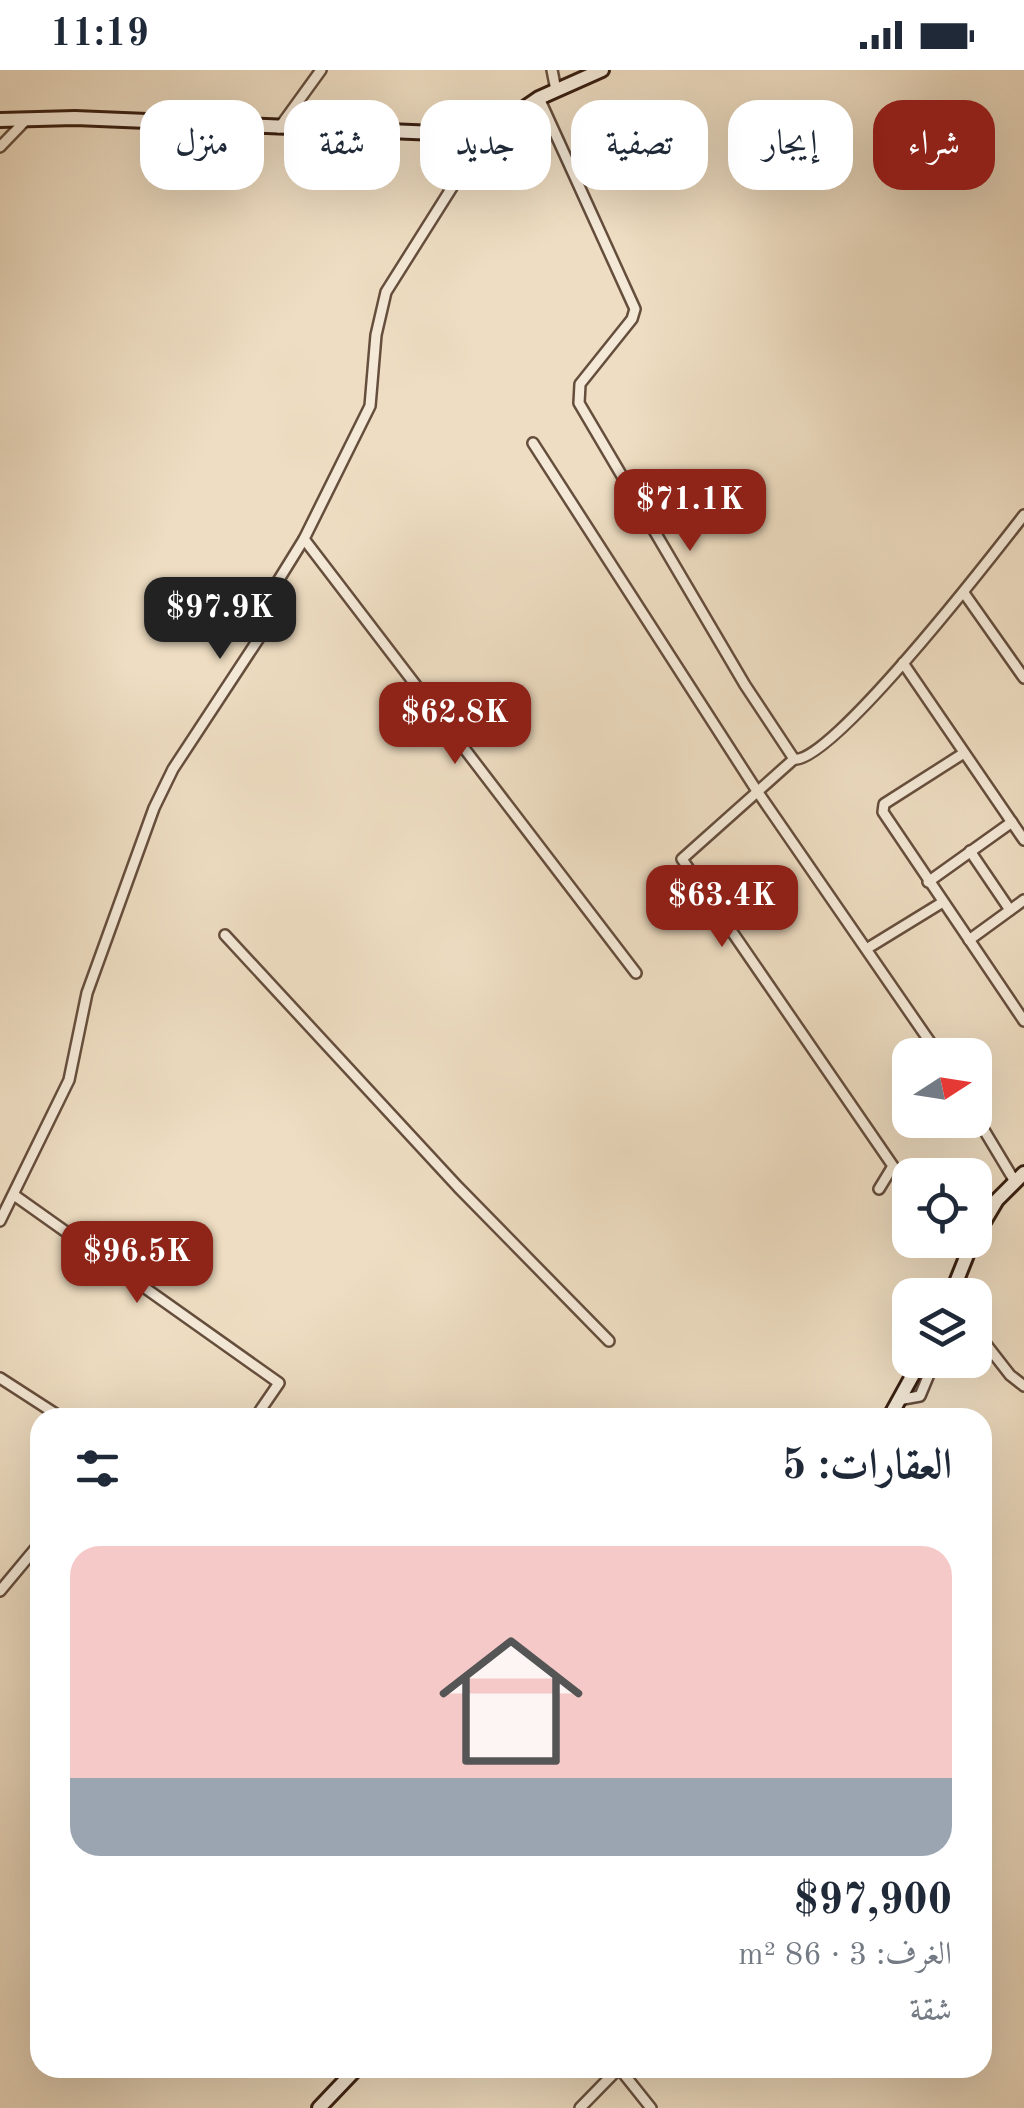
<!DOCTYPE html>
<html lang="ar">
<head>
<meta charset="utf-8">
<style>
  body { margin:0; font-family:"Old Standard TT",Amiri,serif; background:#f6f6f7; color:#1f2937; direction:rtl; height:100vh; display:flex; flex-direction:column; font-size:38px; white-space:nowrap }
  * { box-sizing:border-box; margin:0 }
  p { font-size:32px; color:#747a83 }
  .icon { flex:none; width:55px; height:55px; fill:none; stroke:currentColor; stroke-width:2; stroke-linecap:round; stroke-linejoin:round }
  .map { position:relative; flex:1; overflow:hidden; direction:ltr }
  .details { position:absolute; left:30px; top:1338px; width:962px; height:670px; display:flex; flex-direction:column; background:#fff; border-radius:30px; box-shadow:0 10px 40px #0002; direction:rtl }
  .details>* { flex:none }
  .banner { position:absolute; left:30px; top:30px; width:965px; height:90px; direction:rtl; display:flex; gap:20px }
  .needle { width:65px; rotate:78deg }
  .buttons { position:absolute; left:892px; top:968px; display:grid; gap:20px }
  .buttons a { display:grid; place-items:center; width:100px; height:100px; border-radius:20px; background:#fff; box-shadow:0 10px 40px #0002; font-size:50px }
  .price { position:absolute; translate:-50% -85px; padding:0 22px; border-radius:20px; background:#8f2418; color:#fff; font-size:32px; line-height:65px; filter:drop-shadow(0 2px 5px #0008) }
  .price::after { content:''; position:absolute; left:50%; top:60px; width:30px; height:22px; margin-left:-15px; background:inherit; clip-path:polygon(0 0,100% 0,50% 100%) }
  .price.on { background:#222; color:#fff }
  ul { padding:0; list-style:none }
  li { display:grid; align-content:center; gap:20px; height:530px; padding:0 40px }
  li+li { border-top:2px solid #e0e1e3 }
  li span { display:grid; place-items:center; height:310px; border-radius:30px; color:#555 }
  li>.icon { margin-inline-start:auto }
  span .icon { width:180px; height:180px; fill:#fffc; stroke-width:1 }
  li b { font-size:42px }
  h2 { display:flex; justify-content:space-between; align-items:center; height:120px; padding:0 40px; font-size:42px }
  .tag { padding:0 35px; border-radius:30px; background:#fff; box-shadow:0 10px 40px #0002; font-size:35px; line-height:90px }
  .tag.on { background:#8f2418; color:#fff }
  .status { display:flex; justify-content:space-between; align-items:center; height:70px; padding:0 50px; background:#fff; direction:ltr }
  .status svg { height:28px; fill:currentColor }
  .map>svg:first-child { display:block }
</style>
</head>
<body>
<div class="status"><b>11:19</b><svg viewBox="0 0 49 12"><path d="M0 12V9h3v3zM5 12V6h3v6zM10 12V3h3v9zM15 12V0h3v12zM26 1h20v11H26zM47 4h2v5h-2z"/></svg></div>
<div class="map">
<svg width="1024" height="2038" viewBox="0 0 1024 2038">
  <rect width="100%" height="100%" fill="#eeddc2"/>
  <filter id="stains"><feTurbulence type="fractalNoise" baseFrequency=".002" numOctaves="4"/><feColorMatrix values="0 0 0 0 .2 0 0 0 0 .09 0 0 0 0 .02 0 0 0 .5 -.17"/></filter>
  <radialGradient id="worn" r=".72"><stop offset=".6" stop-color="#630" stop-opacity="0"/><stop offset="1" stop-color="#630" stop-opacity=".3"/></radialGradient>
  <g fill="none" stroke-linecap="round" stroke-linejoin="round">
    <defs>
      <g id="street">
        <polyline points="552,0 556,20"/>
        <path d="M539,28L635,239L632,249L580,314L579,333L745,615L794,689C829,697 996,481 1024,445"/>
        <polyline points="279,58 321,0"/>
        <polyline points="0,77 26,50"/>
        <polyline points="533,373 757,721 939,985"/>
        <polyline points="304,469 636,903"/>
        <polyline points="964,523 1024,608"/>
        <polyline points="903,593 1024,770"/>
        <polyline points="964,683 884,734 883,742 1024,951"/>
        <polyline points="794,689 682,789 893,1096 879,1119"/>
        <polyline points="970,781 1010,840"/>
        <polyline points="928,812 1012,752"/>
        <polyline points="225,865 458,1117 609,1271"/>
        <polyline points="969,870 1024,830"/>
        <polyline points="868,878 943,832"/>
        <polyline points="975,1045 1014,1110"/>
        <polyline points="14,1125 279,1313 255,1348"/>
        <polyline points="0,1151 69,1010 87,923 154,738 173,699 263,562 278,511 304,469 370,336 376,265 386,222 485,65"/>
        <polyline points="975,1260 1010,1305 1024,1316"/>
        <polyline points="0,1308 62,1348"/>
        <polyline points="898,1330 920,1326 935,1290"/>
        <polyline points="0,1521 40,1473"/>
        <polyline points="619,1998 651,2038"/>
        <polyline points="580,2038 619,1998"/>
      </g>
      <g id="secondary">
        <polyline points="0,50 75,48 485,65 539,28 602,0"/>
        <polyline points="975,1167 997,1130 1024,1103"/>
        <polyline points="951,1225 973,1170"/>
        <polyline points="889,1348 921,1290"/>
        <polyline points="319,2038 357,1998"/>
      </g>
    </defs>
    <use href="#street" stroke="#664e3d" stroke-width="14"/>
    <use href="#secondary" stroke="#391f11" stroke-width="18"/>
    <use href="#street" stroke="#f4e9d7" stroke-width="9"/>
    <use href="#secondary" stroke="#f4e9d7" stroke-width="12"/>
  </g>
  <rect width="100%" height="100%" filter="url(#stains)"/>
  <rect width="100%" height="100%" fill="url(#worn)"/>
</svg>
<div class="buttons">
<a><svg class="needle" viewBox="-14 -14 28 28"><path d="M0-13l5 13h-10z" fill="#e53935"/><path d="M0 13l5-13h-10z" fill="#747a83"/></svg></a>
<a><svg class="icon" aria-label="locate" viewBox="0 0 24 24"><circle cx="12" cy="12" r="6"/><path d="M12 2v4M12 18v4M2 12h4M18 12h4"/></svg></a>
<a><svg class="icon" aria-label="layers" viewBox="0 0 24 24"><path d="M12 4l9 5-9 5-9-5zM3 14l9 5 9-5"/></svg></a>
</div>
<b class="price" style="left:690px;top:484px">$71.1K</b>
<b class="price on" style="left:220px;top:592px">$97.9K</b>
<b class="price" style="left:455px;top:697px">$62.8K</b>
<b class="price" style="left:722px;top:880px">$63.4K</b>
<b class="price" style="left:137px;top:1236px">$96.5K</b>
<div class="banner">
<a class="tag on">شراء</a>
<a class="tag">إيجار</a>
<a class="tag">تصفية</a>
<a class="tag">جديد</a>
<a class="tag">شقة</a>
<a class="tag">منزل</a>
</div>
<section class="details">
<h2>العقارات: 5<svg class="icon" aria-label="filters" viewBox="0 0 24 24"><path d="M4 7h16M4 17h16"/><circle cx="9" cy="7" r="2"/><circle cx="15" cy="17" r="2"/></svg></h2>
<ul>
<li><span style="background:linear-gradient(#f6c9c9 75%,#9aa5b1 0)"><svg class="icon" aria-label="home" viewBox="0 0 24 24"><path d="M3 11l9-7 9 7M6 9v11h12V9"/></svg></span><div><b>$97,900</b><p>الغرف: 3 · 86 m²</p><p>شقة</p></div></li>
</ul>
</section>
</div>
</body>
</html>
